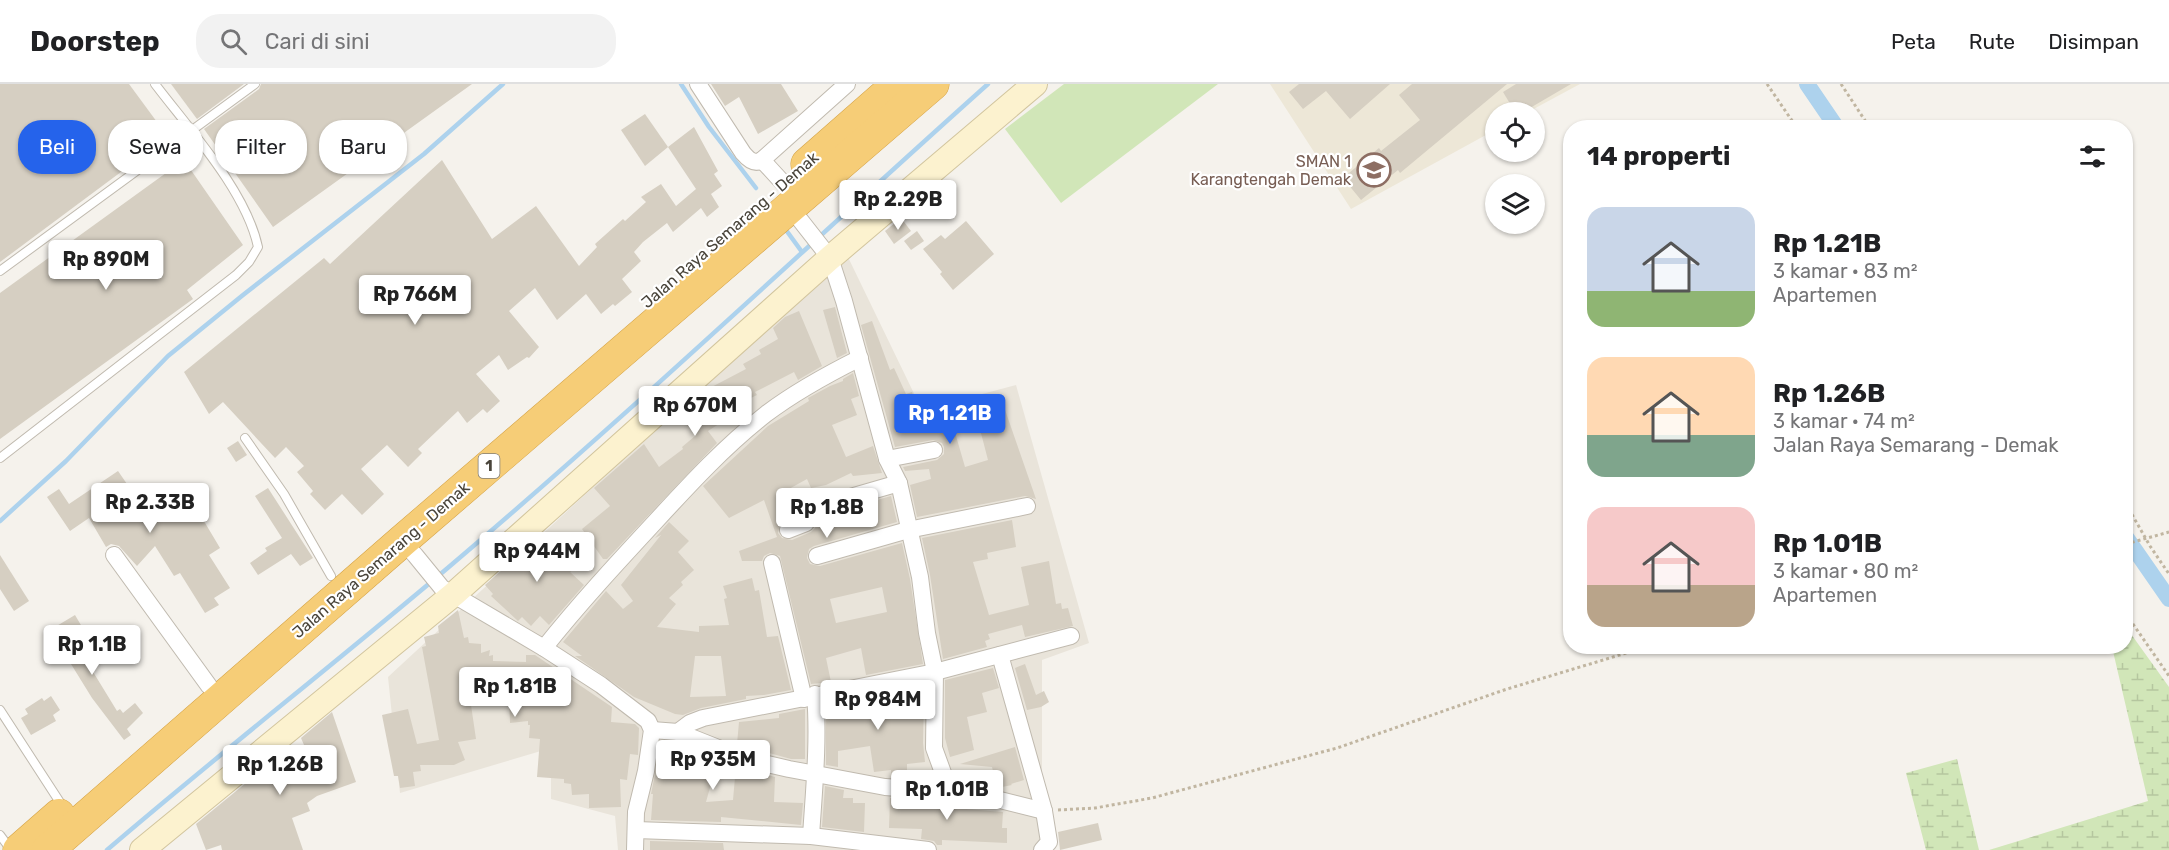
<!DOCTYPE html>
<html lang="id">
<head>
<meta charset="utf-8">
<style>
  body { margin:0; font-family:Rubik,sans-serif; background:#f2f2f2; color:#202124; height:100vh; display:flex; flex-direction:column; font-size:22px; white-space:nowrap }
  * { box-sizing:border-box; margin:0 }
  p { font-size:20px; color:#757577 }
  .icon { flex:none; width:33px; height:33px; fill:none; stroke:currentColor; stroke-width:2; stroke-linecap:round; stroke-linejoin:round }
  .map { position:relative; flex:1; overflow:hidden }
  .panel { position:absolute; left:1563px; top:36px; width:570px; height:534px; display:flex; flex-direction:column; background:#fff; border-radius:24px; box-shadow:0 2px 4px #0004 }
  .panel>* { flex:none }
  .top-card { position:absolute; left:18px; top:36px; width:570px; height:54px; display:flex; gap:12px }
  .tools { position:absolute; left:1485px; top:18px; display:grid; gap:12px }
  .tools a { display:grid; place-items:center; width:60px; height:60px; border-radius:50%; background:#fff; box-shadow:0 2px 4px #0004; font-size:30px }
  .price { position:absolute; translate:-50% -51px; padding:0 14px; border-radius:6px; background:#fff; color:#222; font-size:20px; line-height:39px; filter:drop-shadow(0 2px 3px #0008) }
  .price::after { content:''; position:absolute; left:50%; top:36px; width:18px; height:14px; margin-left:-9px; background:inherit; clip-path:polygon(0 0,100% 0,50% 100%) }
  .price.on { background:#2563eb; color:#fff }
  ul { padding:0; list-style:none }
  li { display:flex; align-items:center; gap:18px; height:150px; padding:0 24px }
  li span { display:grid; place-items:center; flex:none; width:168px; height:120px; border-radius:18px; color:#555 }
  li>.icon { margin-inline-start:auto }
  span .icon { width:72px; height:72px; fill:#fffc; stroke-width:1 }
  li b { font-size:26px }
  h2 { display:flex; justify-content:space-between; align-items:center; height:72px; padding:0 24px; font-size:26px }
  .pill { padding:0 21px; border-radius:24px; background:#fff; box-shadow:0 2px 4px #0004; font-size:21px; line-height:54px }
  .pill.on { background:#2563eb; color:#fff }
  header { display:flex; align-items:center; gap:36px; box-sizing:border-box; height:84px; padding:0 30px; background:#fff; border-bottom:2px solid #e0e0e0 }
  header strong { font-size:28px }
  nav { display:flex; gap:33px; margin-inline-start:auto; font-size:21px }
  .search { width:420px; height:54px; background:#f2f2f2; display:flex; align-items:center; gap:15px; box-sizing:border-box; padding:0 21px; border-radius:24px; color:#757577; font-size:22px }
  .map>svg:first-child { display:block }
</style>
</head>
<body>
<header>
<strong>Doorstep</strong>
<div class="search"><svg class="icon" aria-label="search" viewBox="0 0 24 24"><circle cx="10" cy="10" r="6"/><path d="M15 15l6 6"/></svg>Cari di sini</div>
<nav><a>Peta</a><a>Rute</a><a>Disimpan</a></nav>
</header>
<div class="map">
<svg width="2169" height="766" viewBox="0 0 2169 766">
  <defs>
    <pattern id="wetland-marsh" width="20" height="14" patternUnits="userSpaceOnUse" patternTransform="scale(1.5)"><rect width="20" height="14" fill="#d1e6b8"/><path d="M1 5h8M5 5V1M11 12h8M15 12V8" fill="none" stroke="#b5c69f"/></pattern>
  </defs>
  <rect width="100%" height="100%" fill="#f5f2ec"/>
  <polygon fill="#e9e4da" points="846,169 922,326 1016,301 1089,559 1042,576 1042,766 618,766 615,732 551,715 551,664 400,709 388,593"/>
  <polygon fill="#ede7d7" points="1270,0 1580,0 1528,28 1496,28 1495,46 1351,125"/>
  <polygon fill="#d1e6b8" points="1064,0 1218,0 1061,119 1005,45"/>
  <g fill="url(#wetland-marsh)">
    <polygon points="2126,543 2169,603 2169,766 1989,766 2148,717 2112,563 2126,562"/>
    <polygon points="1957,675 1979,766 1926,766 1906,689"/>
  </g>
  <g fill="none" stroke-linecap="round" stroke-linejoin="round">
    <g stroke="#add2ed" stroke-width="4.5">
      <polyline points="681,0 709,43 756,104"/>
      <polyline points="786,146 802,168"/>
      <polyline points="0,437 66,377 168,272 243,211 424,70 503,0"/>
      <path d="M107,766C220,669 337,578 450,482C634,326 809,160 988,0"/>
    </g>
    <g stroke="#add2ed" stroke-width="16">
      <polyline points="1807,0 1837,44"/>
      <polyline points="2126,453 2169,515"/>
    </g>
  </g>
  <g fill="#d6cfc2" fill-rule="evenodd">
    <polygon points="0,0 129,0 168,53 0,178"/>
    <polygon points="171,0 244,0 197,35"/>
    <polygon points="261,0 472,0 273,143 204,45 259,5"/>
    <polygon points="711,0 781,0 798,27 758,50 739,13 725,22"/>
    <polygon points="1299,0 1390,0 1350,35 1326,7 1303,25 1289,8"/>
    <polygon points="1412,0 1507,0 1400,89 1398,86 1361,116 1343,94 1379,64 1381,67 1420,36 1399,11"/>
    <polygon points="1516,0 1571,0 1523,28 1515,28 1503,8"/>
    <polygon points="645,30 668,63 645,82 621,46"/>
    <polygon points="694,43 718,87 714,90 722,102 711,110 719,123 707,133 701,124 673,148 667,139 643,158 634,168 641,177 622,195 632,208 615,222 613,220 601,230 586,210 557,236 535,204 509,227 539,263 529,274 527,273 508,286 499,271 476,290 500,317 487,329 483,325 467,339 458,327 418,365 422,369 408,383 387,361 361,385 384,410 362,431 342,410 325,426 310,410 313,407 297,388 304,382 286,363 275,374 223,318 209,330 184,288 324,174 330,180 442,76 492,155 536,122 579,182 597,163 595,160 623,135 625,137 646,118 641,113 661,100 676,122 696,105 668,63"/>
    <polygon points="184,76 243,161 187,206 193,215 0,355 0,209"/>
    <polygon points="901,134 911,147 894,160 885,147"/>
    <polygon points="966,137 994,170 953,206 940,190 942,188 923,165 941,151 945,155"/>
    <polygon points="917,147 924,157 911,166 904,157"/>
    <polygon points="835,223 847,269 837,274 823,226"/>
    <polygon points="799,227 822,282 798,296 794,288 755,308 757,311 739,320 742,325 708,347 717,359 607,475 603,475 582,445 610,422 594,404 644,360 659,383 683,365 682,363 695,352 681,332 680,327 699,310 705,309 704,307 746,285 743,280 761,270 759,266 778,255 773,244 785,233"/>
    <polygon points="872,237 890,286 894,284 906,310 912,308 919,331 953,321 952,315 968,311 974,338 954,345 965,383 988,376 976,330 1003,320 1036,415 1025,412 917,433 910,401 931,395 929,385 905,387 903,383 937,376 944,370 944,363 942,359 933,356 895,363 861,241"/>
    <path d="M853,289L859,312L851,315L857,331L832,341L846,373L873,362L882,389L853,392L851,389L826,401L811,404L807,395L778,411L787,435L780,440L778,449L782,454L792,456L811,448L815,444L818,433L891,412L897,438L814,462L809,465L807,474L810,480L820,482L902,459L910,495L923,580L866,591L861,564L826,574L831,598L811,600L780,472L770,469L764,472L762,477H742L739,467L777,453L764,416L729,434L703,402L768,342L809,317L808,314L830,302L843,297V295ZM882,503L887,528L836,539L830,515Z"/>
    <polygon points="238,357 247,371 236,378 227,364"/>
    <polygon points="118,387 127,400 123,402 147,438 189,412 220,464 209,471 230,504 214,514 219,521 205,529 180,489 174,492 155,462 137,482 119,462 111,460 106,463 89,434 70,447 47,413 59,405 69,420"/>
    <polygon points="268,404 313,474 300,482 291,470 258,491 250,479 267,467 265,464 282,454 255,412"/>
    <polygon points="1012,436 1016,463 987,469 988,475 973,478 989,531 1029,521 1021,483 1049,477 1056,520 1061,519 1062,525 1068,524 1073,542 1025,553 1022,541 988,550 990,555 985,557 987,563 943,575 930,491 922,454"/>
    <path d="M669,438L689,457L678,468L694,486L681,498L683,501L669,514L676,520L657,543L699,548V542L729,541L724,515L727,514L723,502L752,494L755,507L759,506L767,553L778,552L791,606L764,611L746,612V615L701,624L683,631L675,630L634,613L575,572H582L563,558L606,507L623,525L633,517L621,501L661,451L655,454ZM695,572H721L726,612L690,613Z"/>
    <polygon points="538,454 553,468 562,459 581,480 570,488 584,501 549,541 540,532 531,542 522,533 518,537 491,512 493,510 485,501"/>
    <polygon points="0,471 29,517 14,527 0,505"/>
    <polygon points="458,526 464,554 468,553 469,559 481,560 481,569 490,566 489,572 493,571 493,577 526,578 526,571 535,571 612,623 611,638 635,640 639,644 638,671 630,670 627,696 620,695 621,723 589,724 589,710 572,711 571,700 564,699 564,695 537,693 540,655 529,654 530,641 528,641 528,637 510,639 509,611 486,622 471,621 476,655 458,658 465,676 454,681 420,681 421,687 413,688 415,702 400,704 398,692 394,692 382,631 408,625 417,660 439,656 422,563 426,562 424,553 439,549 438,542"/>
    <polygon points="75,531 88,553 76,560 117,627 120,625 123,629 135,619 143,629 127,645 131,651 124,656 92,614 50,546"/>
    <polygon points="1025,580 1036,611 1044,607 1049,618 1041,623 1027,626 1015,584"/>
    <polygon points="993,584 999,604 982,609 987,628 967,633 974,666 950,673 945,654 945,596"/>
    <polygon points="891,607 892,615 912,611 913,614 924,612 923,659 925,678 907,680 907,694 891,693 891,686 874,688 870,662 838,667 838,683 826,681 826,620"/>
    <polygon points="51,612 60,626 53,631 56,637 31,651 21,634 28,630 25,625 42,614 44,617"/>
    <polygon points="805,625 805,675 791,675 737,660 739,638 779,634 779,630"/>
    <polygon points="332,628 356,698 317,712 307,719 310,727 292,734 303,766 222,766 221,761 206,766 196,740 268,681 269,684 307,668 301,654"/>
    <polygon points="663,657 676,658 718,675 706,718 733,716 736,682 775,693 774,718 803,719 801,741 721,733 721,738 651,736 653,710 651,710 661,660"/>
    <polygon points="1015,663 1024,696 1011,700 1012,701 997,704 992,683 960,680"/>
    <polygon points="825,702 844,706 843,714 853,714 853,719 865,719 864,748 822,743"/>
    <polygon points="890,714 944,718 966,721 966,725 1003,728 1002,744 1007,744 1007,759 942,756 942,761 937,761 934,757 921,755 922,745 889,744"/>
    <polygon points="1098,739 1102,756 1060,766 1058,748"/>
    <polygon points="650,757 723,759 724,766 650,766"/>
  </g>
  <g fill="none" stroke-linecap="round" stroke-linejoin="round">
    <defs>
      <g id="lane">
        <polyline points="0,187 255,0"/>
        <polyline points="245,354 284,410 331,492"/>
        <path d="M0,374L236,191L249,178L258,163C246,107 190,46 155,0"/>
        <polyline points="0,626 63,723"/>
        <polyline points="0,751 11,766"/>
      </g>
      <g id="street">
        <path d="M698,0L743,69C748,75 754,81 762,76L847,0"/>
        <polyline points="762,76 784,100"/>
        <polyline points="790,123 830,174 844,217 887,375 899,399 920,493 927,549 935,588 934,664 950,708"/>
        <polyline points="887,375 934,366"/>
        <polyline points="788,446 806,439 808,435 806,431 809,426 816,423 899,399"/>
        <polyline points="402,457 415,471 442,504 544,564 601,601 648,637 652,646 646,687 636,728 635,766"/>
        <polyline points="114,471 209,602"/>
        <polyline points="817,472 908,446 1027,422"/>
        <polyline points="772,479 804,615"/>
        <path d="M544,564C579,520 617,479 655,438C690,400 725,362 766,330C795,308 828,290 860,274"/>
        <polyline points="1000,571 1044,727 1049,758 1042,766"/>
        <polyline points="652,646 678,648 746,675 789,685 885,703 950,708 992,714 1044,727"/>
        <polyline points="678,648 690,639 703,634 935,588 1071,552"/>
        <polyline points="636,746 811,752 928,766"/>
        <path d="M811,752C814,705 819,657 815,610"/>
      </g>
      <polyline id="secondary" points="142,766 454,510 830,174 1035,0"/>
      <g id="highway">
        <polyline points="807,80 898,0"/>
        <polyline points="19,766 59,731"/>
        <polyline points="48,766 402,457 933,0"/>
      </g>
    </defs>
    <use href="#lane" stroke="#c0baaf" stroke-width="10"/>
    <use href="#street" stroke="#c0baaf" stroke-width="18"/>
    <use href="#secondary" stroke="#d2c59e" stroke-width="26"/>
    <use href="#highway" stroke="#d5a346" stroke-width="33"/>
    <g stroke="#c1b6a1" stroke-width="3" stroke-dasharray="3 3" stroke-linecap="butt">
      <polyline points="1767,0 1797,44"/>
      <polyline points="1841,0 1870,44"/>
      <polyline points="2126,420 2150,462 2169,490"/>
      <polyline points="2126,460 2169,448"/>
      <polyline points="2126,530 2169,592"/>
      <polyline points="1058,726 1095,724 1152,714 1337,664 1507,605 1633,567 1653,562"/>
    </g>
    <use href="#lane" stroke="#fff" stroke-width="8"/>
    <use href="#street" stroke="#fff" stroke-width="16"/>
    <use href="#secondary" stroke="#fcf2cf" stroke-width="24"/>
    <use href="#highway" stroke="#f6cd77" stroke-width="32"/>
  </g>
  <defs>
    <symbol id="school-ring" viewBox="-11 -11 22 22"><circle r="9.5" fill="#fff" stroke="#8d6e63" stroke-width="1.5"/><path d="M0-5L7-2L0 1L-7-2ZM-4 1L0 2.5L4 1V4Q0 6-4 4Z" fill="#8d6e63"/></symbol>
  </defs>
  <g fill-rule="evenodd">
    <use href="#school-ring" x="1355" y="67" width="38" height="38"/>
  </g>
  <g text-anchor="middle" dominant-baseline="central" stroke-width="4.5" stroke-linejoin="round" paint-order="stroke">
    <rect fill="#fff" stroke="#807c75" stroke-width="1.5" x="478.5" y="370" width="21" height="24" rx="4.5"/>
    <g font-size="15" font-weight="bold" fill="#49443a">
      <text x="489" y="382">1</text>
    </g>
    <g font-size="16" fill="#785e54" stroke="#fff" text-anchor="end">
      <text x="1351" y="77">SMAN 1<tspan x="1351" dy="18">Karangtengah Demak</tspan></text>
    </g>
    <g font-size="16" fill="#49443a" stroke="#fff">
      <text transform="translate(730 146) rotate(-41)">Jalan Raya Semarang - Demak</text>
      <text transform="translate(381 476) rotate(-41)">Jalan Raya Semarang - Demak</text>
    </g>
  </g>
</svg>
<div class="tools">
<a><svg class="icon" aria-label="locate" viewBox="0 0 24 24"><circle cx="12" cy="12" r="6"/><path d="M12 2v4M12 18v4M2 12h4M18 12h4"/></svg></a>
<a><svg class="icon" aria-label="layers" viewBox="0 0 24 24"><path d="M12 4l9 5-9 5-9-5zM3 14l9 5 9-5"/></svg></a>
</div>
<b class="price" style="left:898px;top:147px">Rp 2.29B</b>
<b class="price" style="left:106px;top:207px">Rp 890M</b>
<b class="price" style="left:415px;top:242px">Rp 766M</b>
<b class="price" style="left:695px;top:353px">Rp 670M</b>
<b class="price on" style="left:950px;top:361px">Rp 1.21B</b>
<b class="price" style="left:150px;top:450px">Rp 2.33B</b>
<b class="price" style="left:827px;top:455px">Rp 1.8B</b>
<b class="price" style="left:537px;top:499px">Rp 944M</b>
<b class="price" style="left:92px;top:592px">Rp 1.1B</b>
<b class="price" style="left:515px;top:634px">Rp 1.81B</b>
<b class="price" style="left:878px;top:647px">Rp 984M</b>
<b class="price" style="left:713px;top:707px">Rp 935M</b>
<b class="price" style="left:280px;top:712px">Rp 1.26B</b>
<b class="price" style="left:947px;top:737px">Rp 1.01B</b>
<div class="top-card">
<a class="pill on">Beli</a>
<a class="pill">Sewa</a>
<a class="pill">Filter</a>
<a class="pill">Baru</a>
</div>
<section class="panel">
<h2>14 properti<svg class="icon" aria-label="filters" viewBox="0 0 24 24"><path d="M4 7h16M4 17h16"/><circle cx="9" cy="7" r="2"/><circle cx="15" cy="17" r="2"/></svg></h2>
<ul>
<li><span style="background:linear-gradient(#c9d6e8 70%,#8fb573 0)"><svg class="icon" aria-label="home" viewBox="0 0 24 24"><path d="M3 11l9-7 9 7M6 9v11h12V9"/></svg></span><div><b>Rp 1.21B</b><p>3 kamar · 83 m²</p><p>Apartemen</p></div></li>
<li><span style="background:linear-gradient(#ffd9b3 65%,#7fa58c 0)"><svg class="icon" aria-label="home" viewBox="0 0 24 24"><path d="M3 11l9-7 9 7M6 9v11h12V9"/></svg></span><div><b>Rp 1.26B</b><p>3 kamar · 74 m²</p><p>Jalan Raya Semarang - Demak</p></div></li>
<li><span style="background:linear-gradient(#f6c9c9 65%,#b9a48a 0)"><svg class="icon" aria-label="home" viewBox="0 0 24 24"><path d="M3 11l9-7 9 7M6 9v11h12V9"/></svg></span><div><b>Rp 1.01B</b><p>3 kamar · 80 m²</p><p>Apartemen</p></div></li>
</ul>
</section>
</div>
</body>
</html>
